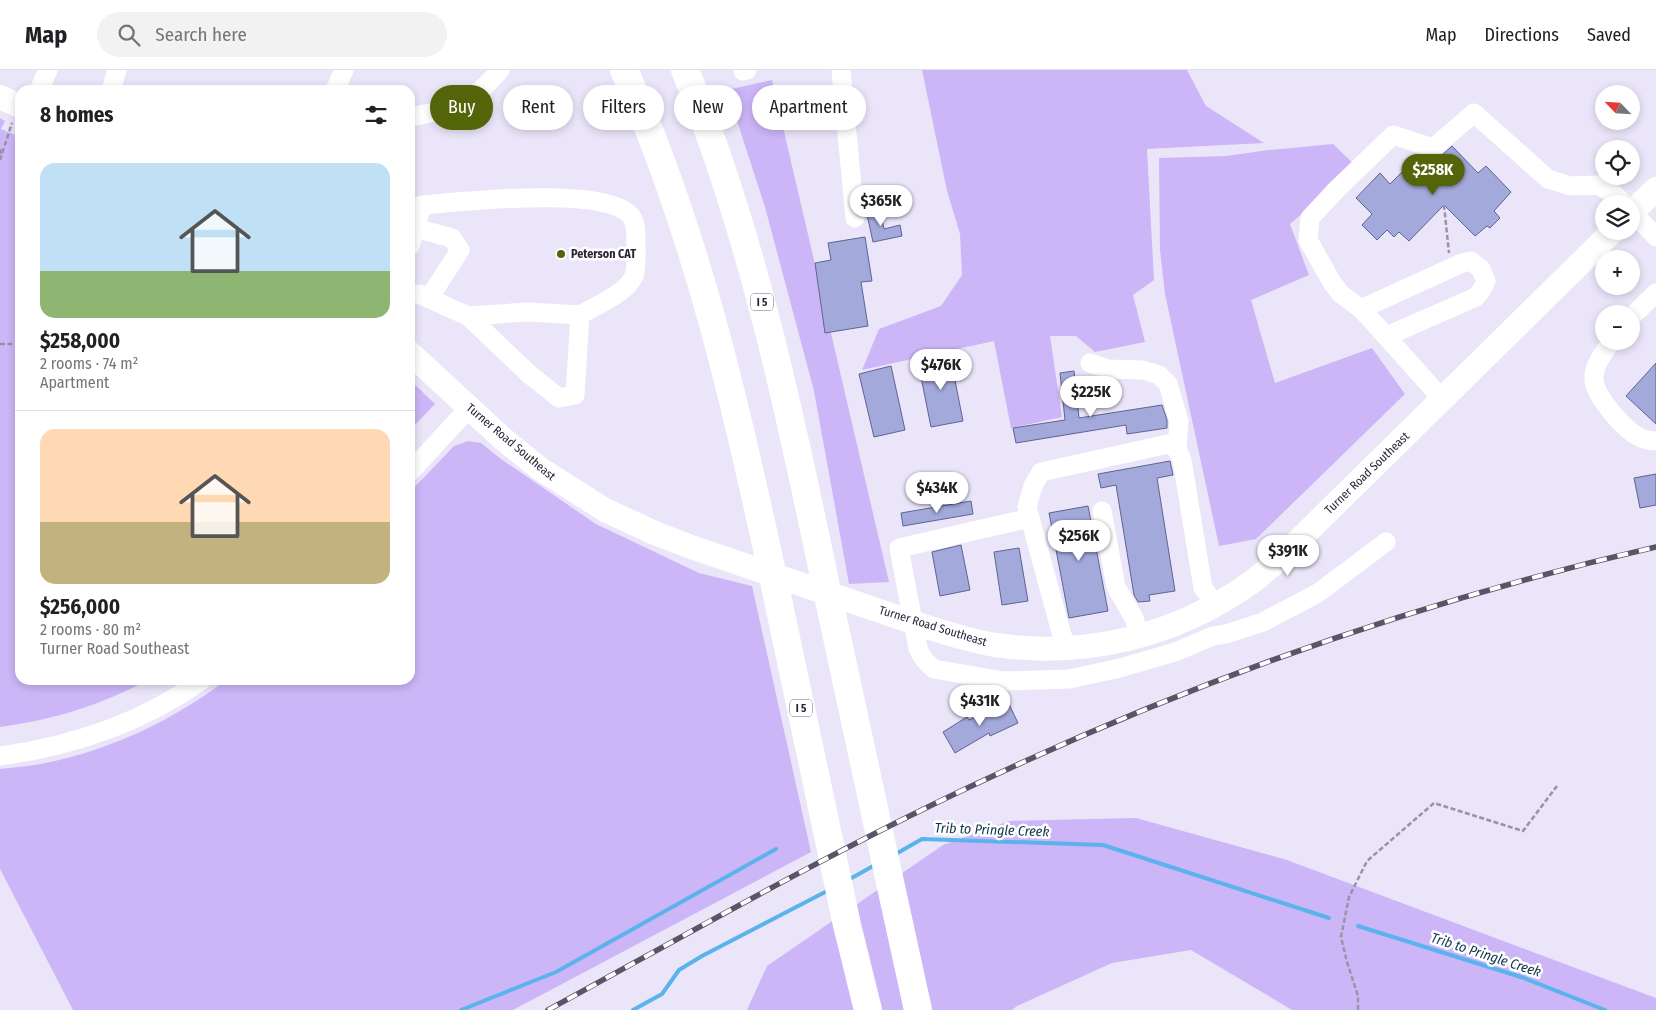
<!DOCTYPE html>
<html lang="en">
<head>
<meta charset="utf-8">
<style>
  body { margin:0; font-family:"Fira Sans Condensed",sans-serif; background:#f2f2f2; color:#202124; height:100vh; display:flex; flex-direction:column; font-size:19px; white-space:nowrap }
  * { box-sizing:border-box; margin:0 }
  p { font-size:16px; color:#757577 }
  .icon { flex:none; width:28px; height:28px; fill:none; stroke:currentColor; stroke-width:2; stroke-linecap:round; stroke-linejoin:round }
  .map { position:relative; flex:1; overflow:hidden }
  .details { position:absolute; left:15px; top:15px; width:400px; height:600px; display:flex; flex-direction:column; background:#fff; border-radius:15px; box-shadow:0 2px 8px #0003 }
  .details>* { flex:none }
  .top-card { position:absolute; left:430px; top:15px; width:475px; height:45px; display:flex; gap:10px }
  .needle { width:32px; rotate:295deg }
  .tools { position:absolute; left:1595px; top:15px; display:grid; gap:10px }
  .tools a { display:grid; place-items:center; width:45px; height:45px; border-radius:50%; background:#fff; box-shadow:0 2px 8px #0003; font-size:25px }
  .price { position:absolute; translate:-50% -42px; padding:0 11px; border-radius:18px; background:#fff; color:#222; font-size:16px; line-height:32px; filter:drop-shadow(0 1px 2px #0008) }
  .price::after { content:''; position:absolute; left:50%; top:30px; width:15px; height:11px; margin-left:-8px; background:inherit; clip-path:polygon(0 0,100% 0,50% 100%) }
  .price.selected { background:#546409; color:#fff }
  ul { padding:0; list-style:none }
  li { display:grid; align-content:center; gap:10px; height:265px; padding:0 25px }
  li+li { border-top:1px solid #e0e0e0 }
  li span { display:grid; place-items:center; height:155px; border-radius:15px; color:#555 }
  li>.icon { margin-inline-start:auto }
  span .icon { width:90px; height:90px; fill:#fffc; stroke-width:1 }
  li b { font-size:21px }
  h2 { display:flex; justify-content:space-between; align-items:center; height:60px; padding:0 25px; font-size:21px }
  .pill { padding:0 18px; border-radius:22px; background:#fff; box-shadow:0 2px 8px #0003; font-size:18px; line-height:45px }
  .pill.selected { background:#546409; color:#fff }
  header { display:flex; align-items:center; gap:30px; box-sizing:border-box; height:70px; padding:0 25px; background:#fff; border-bottom:1px solid #e0e0e0 }
  header strong { font-size:24px }
  nav { display:flex; gap:28px; margin-inline-start:auto; font-size:18px }
  .search { width:350px; height:45px; background:#f2f2f2; display:flex; align-items:center; gap:12px; box-sizing:border-box; padding:0 18px; border-radius:28px; color:#757577; font-size:19px }
  .map>svg:first-child { display:block }
</style>
</head>
<body>
<header>
<strong>Map</strong>
<div class="search"><svg class="icon" aria-label="search" viewBox="0 0 24 24"><circle cx="10" cy="10" r="6"/><path d="M15 15l6 6"/></svg>Search here</div>
<nav><a>Map</a><a>Directions</a><a>Saved</a></nav>
</header>
<div class="map">
<svg width="1656" height="940" viewBox="0 0 1656 940">
  <rect width="100%" height="100%" fill="#ebe5fa"/>
  <g fill="#ccb6f7">
    <polygon points="922,0 1187,0 1206,36 1264,73 1147,79 1154,210 1133,225 1145,272 1095,282 1076,266 1050,266 1062,347 1011,358 994,271 862,300 879,259 941,236 962,205 960,164 947,121"/>
    <polygon points="772,10 889,512 849,514 814,321 765,137 727,20"/>
    <path d="M0,48L5,51L1,59L20,67V610H148C98,636 56,649 0,657Z"/>
    <polygon points="1333,74 1355,95 1318,130 1290,154 1309,205 1251,230 1275,313 1372,278 1405,324 1256,469 1219,476 1165,224 1160,180 1159,88 1226,86 1269,80"/>
    <polygon points="410,310 435,334 410,360"/>
    <path d="M468,371L481,373L501,389L596,454L699,503L752,516L811,782L513,940H73L0,799V699C15,697 31,696 46,693C110,680 174,650 226,610H410V422L454,376Z"/>
    <polygon points="1136,748 1287,790 1656,928 1656,940 1292,940 1191,880 1112,893 1017,936 1012,940 747,940 767,896 943,775 1009,751"/>
  </g>
  <g fill="none" stroke-linecap="round" stroke-linejoin="round">
    <g stroke="#5bb3ec" stroke-width="4">
      <polyline points="894,785 922,769 1103,775 1329,848"/>
      <polyline points="848,810 875,795"/>
      <polyline points="1358,856 1524,908 1605,940"/>
      <polyline points="461,940 556,902 776,779"/>
      <polyline points="633,940 662,924 679,900 702,886 829,820"/>
    </g>
  </g>
  <g fill="#a3a9db" stroke="#5f6392">
    <polygon points="1452,76 1478,103 1486,96 1511,122 1494,141 1500,148 1490,158 1487,156 1475,166 1444,135 1409,171 1399,162 1394,167 1387,160 1377,170 1362,155 1372,144 1356,128 1380,103 1390,114 1419,85 1427,93 1431,89 1440,87"/>
    <polygon points="879,137 884,159 900,155 902,166 873,172 866,140"/>
    <polygon points="865,167 872,211 861,212 868,256 825,263 815,193 831,190 828,173"/>
    <polygon points="950,285 963,351 931,357 918,292"/>
    <polygon points="1656,293 1656,354 1626,326"/>
    <polygon points="891,296 905,360 874,367 859,304"/>
    <polygon points="1074,301 1079,348 1162,335 1167,350 1167,358 1127,364 1126,355 1016,373 1013,358 1065,350 1060,303"/>
    <polygon points="1170,391 1173,405 1157,408 1175,521 1149,525 1150,531 1138,532 1134,525 1116,415 1101,418 1098,404"/>
    <polygon points="1656,404 1656,435 1640,438 1634,408"/>
    <polygon points="971,431 973,444 903,456 901,443"/>
    <polygon points="1088,436 1108,541 1069,548 1049,443"/>
    <polygon points="961,475 970,520 940,526 932,482"/>
    <polygon points="1019,478 1028,531 1002,535 994,482"/>
    <polygon points="1008,632 1018,653 990,666 989,663 955,683 943,662 967,647 969,650"/>
  </g>
  <g fill="none" stroke-linecap="round" stroke-linejoin="round">
    <g stroke="#9993a7" stroke-width="2.5" stroke-dasharray="5 2.5" stroke-linecap="butt">
      <polyline points="0,79 1,85"/>
      <polyline points="0,90 12,53"/>
      <polyline points="1444,135 1449,183"/>
      <polyline points="0,274 14,274"/>
      <polyline points="1358,940 1358,926 1347,892 1341,867 1349,827 1367,791 1434,733 1523,761 1557,716"/>
    </g>
    <g stroke="#fff" stroke-width="19">
      <polyline points="841,0 855,148"/>
      <polyline points="743,1 747,0"/>
      <polyline points="39,20 48,0"/>
      <polyline points="111,20 117,0"/>
      <polyline points="335,20 344,0"/>
      <path d="M410,47C454,39 470,36 500,0"/>
      <polyline points="1631,141 1656,167"/>
      <polyline points="415,158 452,168 460,180 429,228"/>
      <path d="M410,176L422,135C462,132 606,115 631,146C637,154 636,166 636,175C636,185 637,197 634,206C627,223 595,236 580,245"/>
      <polyline points="419,224 468,246 529,304 559,328 575,325 580,245 527,242 468,246"/>
      <polyline points="1361,239 1462,193 1471,191 1481,199 1486,211 1481,221 1476,227 1387,266"/>
      <polyline points="1631,247 1656,223"/>
      <path d="M1612,271C1604,283 1593,295 1594,309C1594,325 1621,355 1634,364C1640,368 1649,371 1656,371"/>
      <polyline points="1090,293 1108,299 1143,300 1159,305 1168,314 1179,351 1177,379"/>
      <polyline points="1442,329 1376,255 1361,239 1341,224 1333,214 1308,170 1310,148 1336,120 1393,65 1433,78 1474,43 1548,109 1571,116 1598,115 1614,124 1624,134"/>
      <polyline points="410,402 469,338"/>
      <polyline points="1102,441 1116,517 1134,548 1140,567"/>
      <path d="M1030,448L899,478L918,578C922,588 926,593 934,599L1004,611L1069,609L1120,598L1175,582L1213,566L1226,564L1263,552L1318,523L1386,472"/>
      <polyline points="1067,578 1061,562 1027,437 1033,416 1041,402 1168,374 1177,379 1182,390 1203,518 1216,535"/>
      <path d="M0,686C73,676 142,653 202,610"/>
    </g>
    <g stroke="#fff" stroke-width="24">
      <polyline points="0,27 20,36"/>
      <polyline points="1631,143 1656,119"/>
      <path d="M410,283L502,368L539,398L605,440L657,464L694,478L933,559C954,565 975,572 996,575C1086,588 1175,566 1249,514C1269,500 1286,482 1303,466L1613,161"/>
    </g>
    <g stroke="#fff" stroke-width="28">
      <path d="M624,0C698,166 737,339 775,516C799,629 823,742 847,855L868,940"/>
      <path d="M685,0C754,169 791,348 828,526C857,664 888,802 918,940"/>
    </g>
    <defs>
      <path id="rail" d="M548,940C695,860 841,776 993,706C1205,607 1428,529 1656,477"/>
    </defs>
    <use href="#rail" stroke="#5b5467" stroke-width="5.5"/>
    <use href="#rail" stroke="#fff" stroke-width="4" stroke-dasharray="11" stroke-linecap="butt"/>
  </g>
  <circle fill="#546409" stroke="#fff" stroke-width="2" cx="561" cy="184" r="5"/>
  <g text-anchor="middle" dominant-baseline="central" stroke-width="5" stroke-linejoin="round" paint-order="stroke">
    <g fill="#fff" stroke="#6b6673" stroke-width="1">
      <rect x="751" y="223.5" width="22" height="17" rx="4"/>
      <rect x="790" y="629.5" width="22" height="17" rx="4"/>
    </g>
    <g font-size="11" font-weight="bold" fill="#2b2437">
      <text x="762" y="232">I 5</text>
      <text x="801" y="638">I 5</text>
    </g>
    <g font-size="12" font-weight="bold" fill="#2b2437" stroke="#fff" text-anchor="start">
      <text x="571" y="184">Peterson CAT</text>
    </g>
    <g font-size="12" fill="#2b2437" stroke="#fff">
      <text transform="translate(511 372) rotate(40)">Turner Road Southeast</text>
      <text transform="translate(1367 403) rotate(-44)">Turner Road Southeast</text>
      <text transform="translate(933 556) rotate(17)">Turner Road Southeast</text>
    </g>
    <g font-size="14" font-style="italic" fill="#10364d" stroke="#fff">
      <text transform="translate(992 760) rotate(2)">Trib to Pringle Creek</text>
      <text transform="translate(1486 885) rotate(18)">Trib to Pringle Creek</text>
    </g>
  </g>
</svg>
<div class="tools">
<a><svg class="needle" viewBox="-14 -14 28 28"><path d="M0-13l5 13h-10z" fill="#e53935"/><path d="M0 13l5-13h-10z" fill="#757577"/></svg></a>
<a><svg class="icon" aria-label="locate" viewBox="0 0 24 24"><circle cx="12" cy="12" r="6"/><path d="M12 2v4M12 18v4M2 12h4M18 12h4"/></svg></a>
<a><svg class="icon" aria-label="layers" viewBox="0 0 24 24"><path d="M12 4l9 5-9 5-9-5zM3 14l9 5 9-5"/></svg></a>
<a>+</a>
<a>−</a>
</div>
<b class="price selected" style="left:1433px;top:126px">$258K</b>
<b class="price" style="left:881px;top:157px">$365K</b>
<b class="price" style="left:941px;top:321px">$476K</b>
<b class="price" style="left:1091px;top:348px">$225K</b>
<b class="price" style="left:937px;top:444px">$434K</b>
<b class="price" style="left:1079px;top:492px">$256K</b>
<b class="price" style="left:1288px;top:507px">$391K</b>
<b class="price" style="left:980px;top:657px">$431K</b>
<div class="top-card">
<a class="pill selected">Buy</a>
<a class="pill">Rent</a>
<a class="pill">Filters</a>
<a class="pill">New</a>
<a class="pill">Apartment</a>
</div>
<section class="details">
<h2>8 homes<svg class="icon" aria-label="filters" viewBox="0 0 24 24"><path d="M4 7h16M4 17h16"/><circle cx="9" cy="7" r="2"/><circle cx="15" cy="17" r="2"/></svg></h2>
<ul>
<li><span style="background:linear-gradient(#bfe0f5 70%,#8fb573 0)"><svg class="icon" aria-label="home" viewBox="0 0 24 24"><path d="M3 11l9-7 9 7M6 9v11h12V9"/></svg></span><div><b>$258,000</b><p>2 rooms · 74 m²</p><p>Apartment</p></div></li>
<li><span style="background:linear-gradient(#ffd9b3 60%,#c2b280 0)"><svg class="icon" aria-label="home" viewBox="0 0 24 24"><path d="M3 11l9-7 9 7M6 9v11h12V9"/></svg></span><div><b>$256,000</b><p>2 rooms · 80 m²</p><p>Turner Road Southeast</p></div></li>
</ul>
</section>
</div>
</body>
</html>
